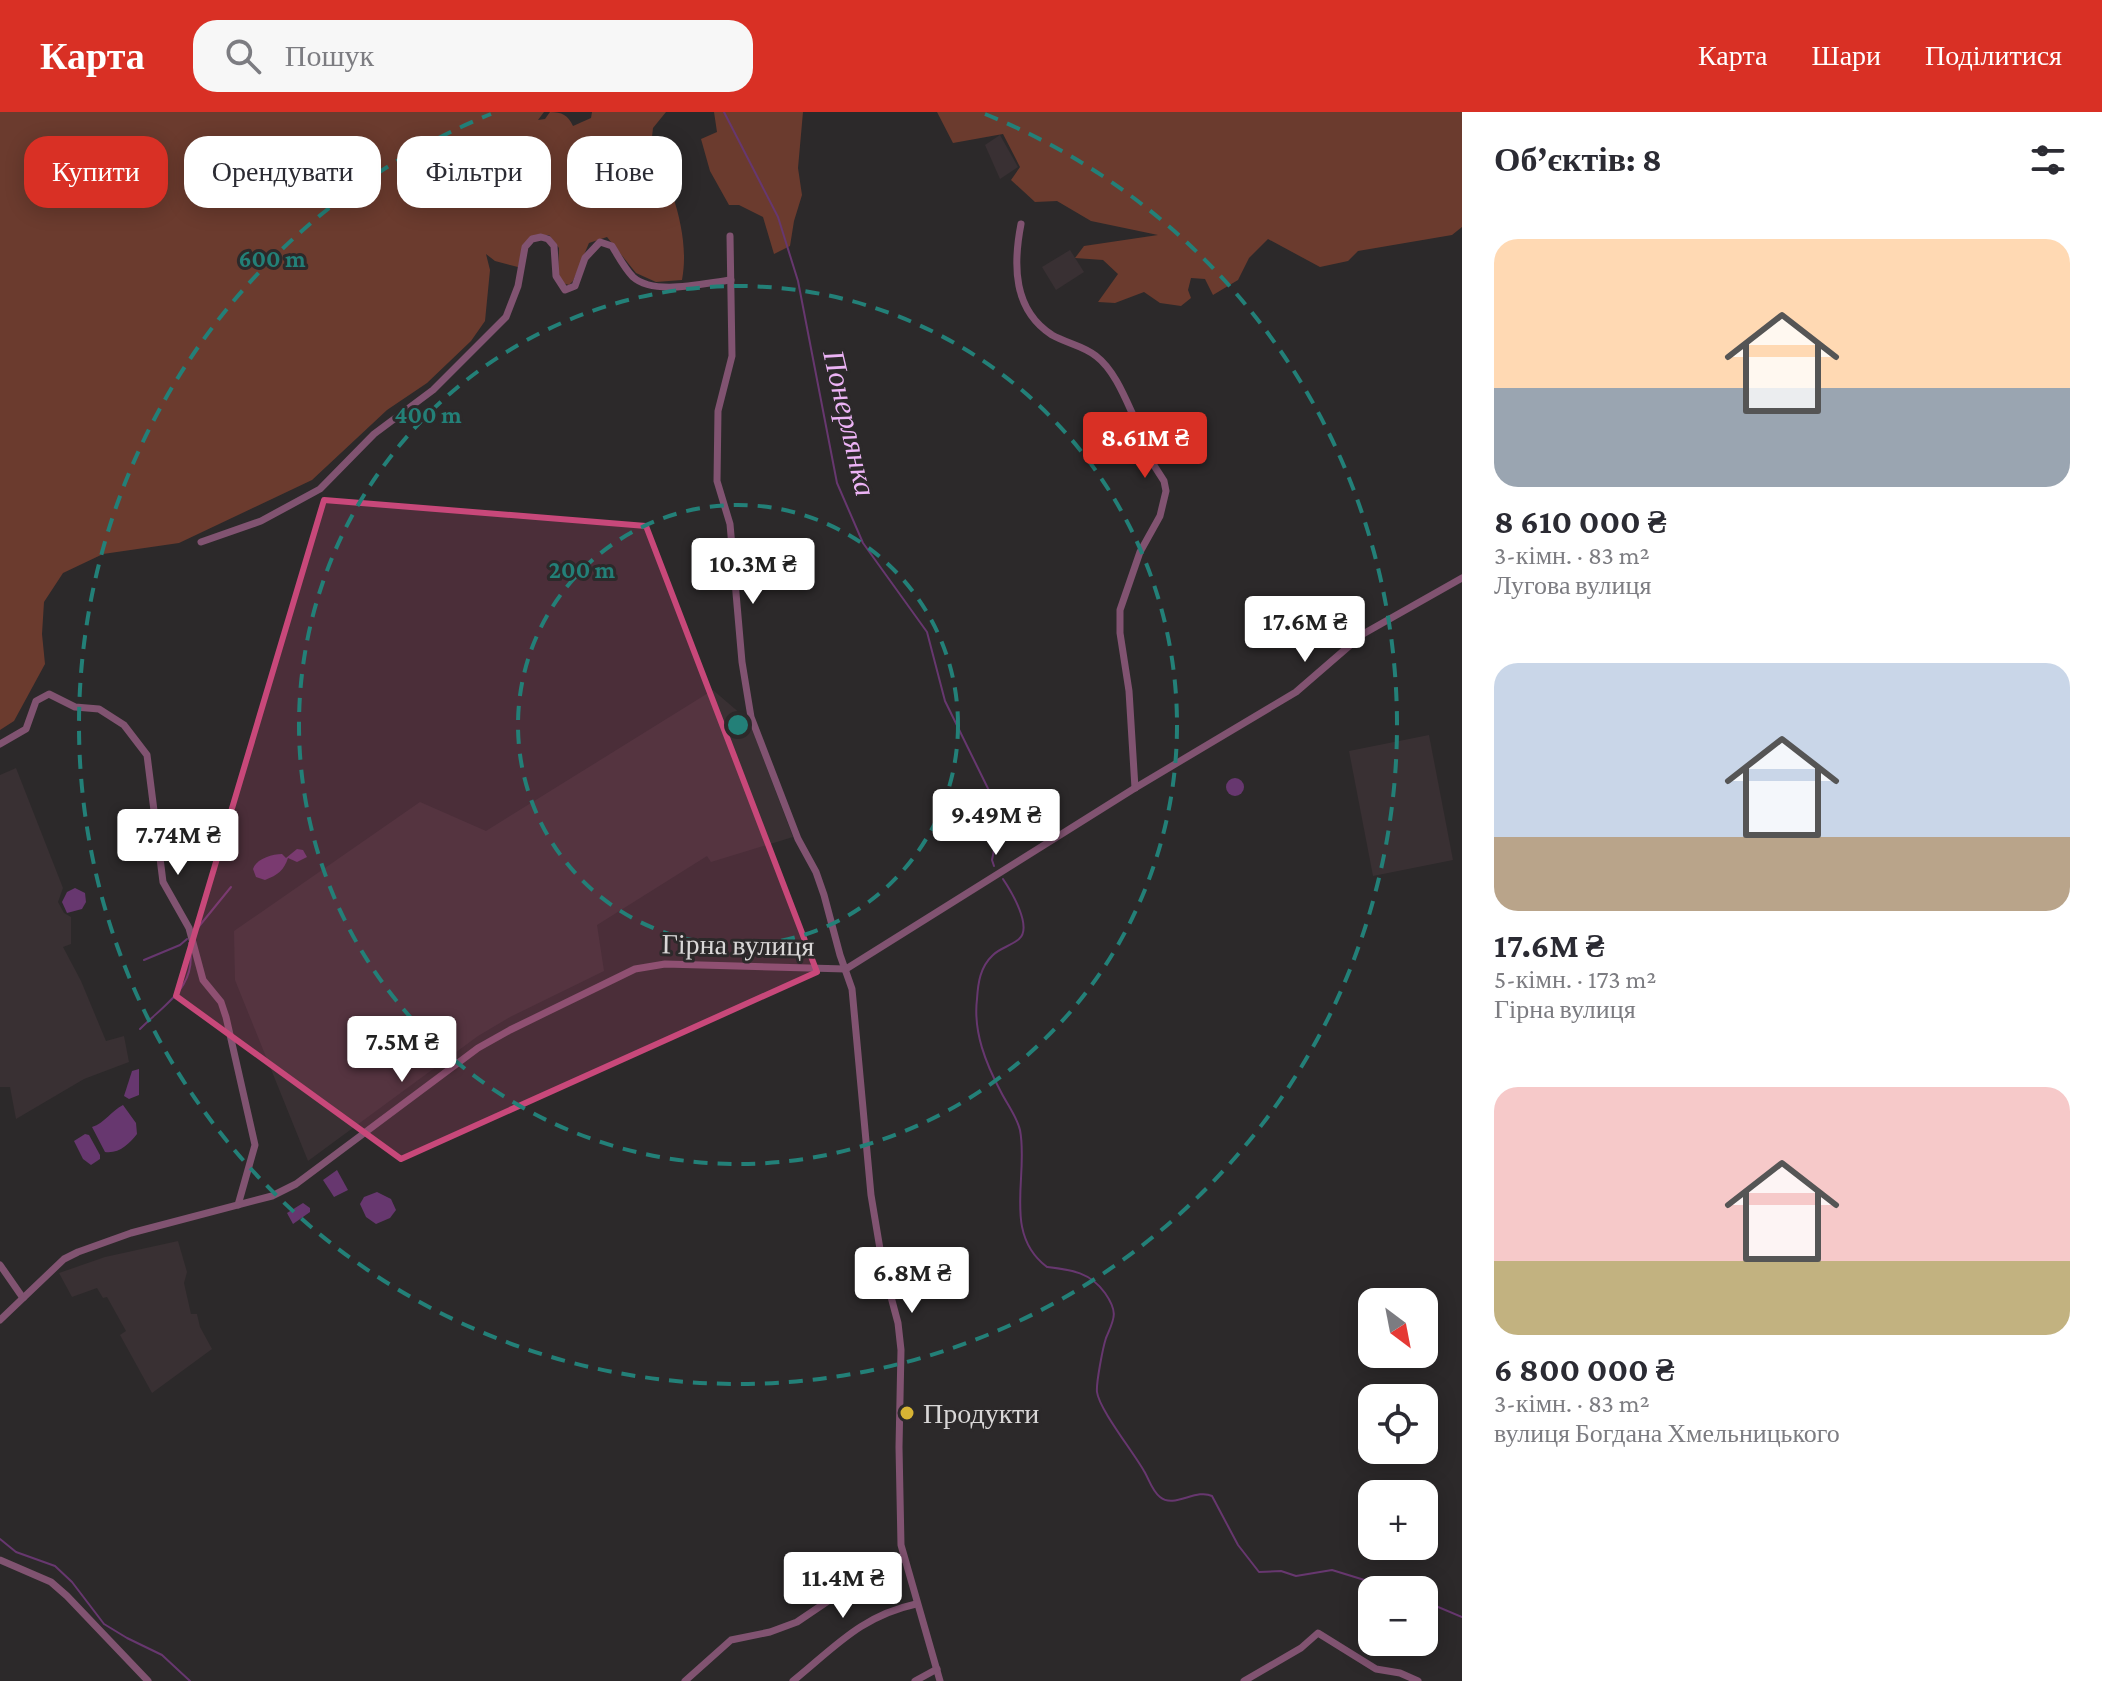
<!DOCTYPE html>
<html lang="uk">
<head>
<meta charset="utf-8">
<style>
  body { margin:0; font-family:"Crimson Pro",serif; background:#f7f7f7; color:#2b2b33; height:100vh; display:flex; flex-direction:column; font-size:30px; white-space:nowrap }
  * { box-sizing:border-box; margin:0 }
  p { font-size:26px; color:#7c7c81 }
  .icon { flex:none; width:44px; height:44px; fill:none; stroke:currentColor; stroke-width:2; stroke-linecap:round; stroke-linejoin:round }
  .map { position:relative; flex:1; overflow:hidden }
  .sheet { display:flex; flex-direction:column; background:#fff; width:640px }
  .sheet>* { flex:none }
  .top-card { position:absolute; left:24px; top:24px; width:760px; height:72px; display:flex; gap:16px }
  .needle { width:52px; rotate:148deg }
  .controls { position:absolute; left:1358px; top:1176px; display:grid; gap:16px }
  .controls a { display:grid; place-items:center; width:80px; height:80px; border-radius:16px; background:#fff; box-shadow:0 4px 20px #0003; font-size:40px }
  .price { position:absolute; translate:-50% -68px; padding:0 18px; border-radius:8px; background:#fff; color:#222; font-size:26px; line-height:52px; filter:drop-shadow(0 2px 4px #0008) }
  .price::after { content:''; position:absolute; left:50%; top:48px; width:24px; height:18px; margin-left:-12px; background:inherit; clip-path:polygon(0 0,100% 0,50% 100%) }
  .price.on { background:#d93025; color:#fff }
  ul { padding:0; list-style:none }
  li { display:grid; align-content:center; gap:16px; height:424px; padding:0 32px }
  li span { display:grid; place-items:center; height:248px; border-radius:24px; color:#555 }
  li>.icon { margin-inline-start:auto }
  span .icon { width:144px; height:144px; fill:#fffc; stroke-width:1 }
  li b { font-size:34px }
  h2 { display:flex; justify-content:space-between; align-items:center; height:96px; padding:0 32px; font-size:34px }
  .chip { padding:0 28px; border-radius:24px; background:#fff; box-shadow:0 4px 20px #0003; font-size:28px; line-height:72px }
  .chip.on { background:#d93025; color:#fff }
  header { display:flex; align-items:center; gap:48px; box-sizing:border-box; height:112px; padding:0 40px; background:#d93025; color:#fff }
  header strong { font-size:38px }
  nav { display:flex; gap:44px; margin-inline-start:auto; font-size:28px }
  .search { width:560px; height:72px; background:#f7f7f7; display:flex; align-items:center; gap:20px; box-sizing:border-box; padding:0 28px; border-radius:24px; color:#7c7c81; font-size:30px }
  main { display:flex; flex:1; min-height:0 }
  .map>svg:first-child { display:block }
</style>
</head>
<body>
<header>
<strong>Карта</strong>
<div class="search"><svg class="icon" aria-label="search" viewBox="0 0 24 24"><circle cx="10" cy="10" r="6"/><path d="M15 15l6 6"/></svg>Пошук</div>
<nav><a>Карта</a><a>Шари</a><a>Поділитися</a></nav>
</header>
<main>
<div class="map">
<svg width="1462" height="1569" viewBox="0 0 1462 1569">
  <rect width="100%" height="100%" fill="#2c292a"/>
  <g fill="#393033">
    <polygon points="1000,23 1018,55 1000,67 985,33"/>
    <polygon points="1070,138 1084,160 1056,178 1042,155"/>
    <polygon points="713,578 749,609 793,725 711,750 707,744 597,813 604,859 510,905 478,924 308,1049 235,868 234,819 420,690 486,719"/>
    <polygon points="1429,623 1453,748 1373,764 1349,639"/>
    <polygon points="16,656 63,776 58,790 64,801 71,805 71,832 63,835 81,869 106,929 124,924 129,950 84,967 16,1007 10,975 0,975 0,663"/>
    <polygon points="178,1129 187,1160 184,1171 191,1202 197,1202 200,1215 212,1237 152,1281 120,1223 126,1219 107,1185 103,1186 97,1176 72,1185 59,1161 105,1145"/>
  </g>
  <g fill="#6b3b2e">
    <path d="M0,0H544L538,8L545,7L550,0C562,0 568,3 573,14L591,6L592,0H666L653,16L652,25C668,71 691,119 682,168L656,170L636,161L607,125L589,131L573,169L569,173L562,171L558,162L559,136L549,123H536L524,133L518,155L495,149L486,142L490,158L485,209L471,229L427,271L387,298L312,368L179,431L103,442L63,461L44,490L42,522L45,552L14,609L0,618Z"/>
    <polygon points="714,0 803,0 798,56 802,83 794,109 790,134 774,142 763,105 739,93 729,93 710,59 701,27 717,20"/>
    <polygon points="937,0 1462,0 1462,115 1452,123 1358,139 1348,149 1320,155 1268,127 1249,146 1238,168 1213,183 1205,167 1191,166 1188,178 1191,186 1181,194 1160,191 1144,180 1115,191 1098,190 1118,162 1103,148 1075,146 1084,134 1158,123 1091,109 1057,89 1035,90 1011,68 1020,55 1003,22 953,31"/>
  </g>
  <g fill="#67376f">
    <circle cx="1235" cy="675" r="9"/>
    <path d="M297,737L303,738L307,745L297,750L288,746C284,758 278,763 265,768L256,765L253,757C256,747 272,742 282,742L286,746Z"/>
    <polygon points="75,776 85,781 86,790 82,797 67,801 62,790 67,780"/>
    <polygon points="139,957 139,983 129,987 124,984 132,959"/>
    <path d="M123,993L136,1011L137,1022C129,1032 119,1042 105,1040L92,1015C105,1011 111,999 123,993Z"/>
    <polygon points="85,1022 89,1023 100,1043 100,1047 91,1053 83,1047 74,1029"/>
    <polygon points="337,1058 348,1078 334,1085 323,1068"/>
    <polygon points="377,1080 391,1087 396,1098 390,1106 376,1112 366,1105 360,1092 364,1085"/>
    <polygon points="303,1091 310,1096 310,1100 293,1112 287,1101"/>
  </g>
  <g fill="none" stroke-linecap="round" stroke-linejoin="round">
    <g stroke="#67376f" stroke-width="2">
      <polyline points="724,0 778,105 798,169 837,371 863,431 927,520 945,589 1001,703 992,748 994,754"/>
      <path d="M1003,767C1011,779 1033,815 1019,827C1011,834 1000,836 993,843C980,855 978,871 977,887C973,920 986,952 1001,980C1007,992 1017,1005 1020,1018C1029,1064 1002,1121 1047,1155C1072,1158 1090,1160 1105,1181C1119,1201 1114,1207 1106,1226C1103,1235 1096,1271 1097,1280C1099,1297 1134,1341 1144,1359C1149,1367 1152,1379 1160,1385C1174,1397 1196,1376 1212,1384L1238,1433L1259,1460L1281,1459L1296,1464L1332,1458L1397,1478"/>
      <polyline points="196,818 231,775"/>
      <polyline points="144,848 180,833 187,827"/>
      <path d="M140,917C167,890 199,873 189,831"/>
      <polyline points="0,1427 16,1440 55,1454 72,1470 104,1512 127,1526 162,1543 190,1569"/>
      <polyline points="1424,1489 1462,1505"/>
    </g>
    <g stroke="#815371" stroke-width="7">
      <path d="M1021,112C1013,153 1013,198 1052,223C1066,231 1084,234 1096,244C1117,260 1128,294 1140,318L1136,332L1146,341L1164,369L1166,379L1160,404L1140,440L1120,498V521L1129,579L1135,676"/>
      <polyline points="730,124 732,244 718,299 717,369 730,412 742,550 751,605 798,727 816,760 824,783 840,843 852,877 871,1083 883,1155 898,1211 901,1238 899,1335 901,1433 940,1569"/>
      <path d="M201,430L261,409L320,377L374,322L433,278L506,205L518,174L525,135L532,127L541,125L548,127L554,134L556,164L565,178L575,174L585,146L600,130L612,134C618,144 625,157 633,165C654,184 704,171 731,168"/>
      <polyline points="0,632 26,617 36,589 49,582 75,595 99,597 124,613 147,643 163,770 189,816 203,868 221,890 226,905 255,1033 238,1093"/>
      <polyline points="0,1153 23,1186"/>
      <polyline points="0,1208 64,1147 78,1140 131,1121 272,1084 296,1072 478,936 510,918 635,857 665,852 846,857 1135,676 1296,580 1363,522 1462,466"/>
      <polyline points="0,1448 51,1470 67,1484 148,1569"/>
      <polyline points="685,1569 731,1528 770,1520 797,1510 887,1449 904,1447"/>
      <path d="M793,1569C835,1535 861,1504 916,1492"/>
      <polyline points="915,1569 937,1557"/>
      <polyline points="1244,1569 1301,1536 1318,1521 1376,1557 1400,1561 1418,1569"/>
    </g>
  </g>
  <path fill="#c8487a" fill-opacity="0.2" stroke="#c8487a" stroke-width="6" stroke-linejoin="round" d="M324,388L646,414L817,860L401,1047L176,884Z"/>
  <g fill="none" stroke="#238078" stroke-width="4" stroke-dasharray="14 10">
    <circle cx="738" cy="613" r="220"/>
    <circle cx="738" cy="613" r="439"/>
    <path d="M985 2A659 659 0 1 1 491 2"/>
  </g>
  <circle fill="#d8b434" stroke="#2c292a" stroke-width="3" cx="907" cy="1301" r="8"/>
  <g text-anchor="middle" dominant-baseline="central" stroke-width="6" stroke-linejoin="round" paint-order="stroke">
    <g font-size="28" fill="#d9d7d7" stroke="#2c292a">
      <text transform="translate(738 833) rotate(1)">Гірна вулиця</text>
    </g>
    <g font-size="28" fill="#d9d7d7" stroke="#2c292a" text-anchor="start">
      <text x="923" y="1301">Продукти</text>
    </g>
    <g font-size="30" font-style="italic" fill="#ecb3f5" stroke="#2c292a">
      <text transform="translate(850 311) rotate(77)">Понерлянка</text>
    </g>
  </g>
  <circle cx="738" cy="613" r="12" fill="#238078" stroke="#2c292a" stroke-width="4"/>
  <g font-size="24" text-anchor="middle" font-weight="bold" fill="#238078" stroke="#2c292a" stroke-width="6" stroke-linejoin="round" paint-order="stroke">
    <text x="272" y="155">600 m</text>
    <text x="428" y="311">400 m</text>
    <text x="582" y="466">200 m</text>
  </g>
</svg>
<div class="controls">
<a><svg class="needle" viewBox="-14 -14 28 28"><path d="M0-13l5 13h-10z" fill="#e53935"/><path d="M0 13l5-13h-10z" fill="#7c7c81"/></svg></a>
<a><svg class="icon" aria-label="locate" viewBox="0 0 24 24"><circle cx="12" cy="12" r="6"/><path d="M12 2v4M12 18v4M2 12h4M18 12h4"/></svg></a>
<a>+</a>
<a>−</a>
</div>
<b class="price on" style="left:1145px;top:368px">8.61M ₴</b>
<b class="price" style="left:753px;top:494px">10.3M ₴</b>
<b class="price" style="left:1305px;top:552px">17.6M ₴</b>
<b class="price" style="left:996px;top:745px">9.49M ₴</b>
<b class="price" style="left:178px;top:765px">7.74M ₴</b>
<b class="price" style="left:402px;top:972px">7.5M ₴</b>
<b class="price" style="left:912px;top:1203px">6.8M ₴</b>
<b class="price" style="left:843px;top:1508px">11.4M ₴</b>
<div class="top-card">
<a class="chip on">Купити</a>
<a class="chip">Орендувати</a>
<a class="chip">Фільтри</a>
<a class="chip">Нове</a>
</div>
</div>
<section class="sheet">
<h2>Об’єктів: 8<svg class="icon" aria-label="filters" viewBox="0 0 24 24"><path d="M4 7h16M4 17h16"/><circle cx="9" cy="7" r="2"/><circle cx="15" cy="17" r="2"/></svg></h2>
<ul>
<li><span style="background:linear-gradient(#ffd9b3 60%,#9aa5b1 0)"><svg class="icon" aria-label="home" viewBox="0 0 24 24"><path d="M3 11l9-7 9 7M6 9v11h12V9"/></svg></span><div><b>8 610 000 ₴</b><p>3-кімн. · 83 m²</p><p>Лугова вулиця</p></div></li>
<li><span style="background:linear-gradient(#c9d6e8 70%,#b9a48a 0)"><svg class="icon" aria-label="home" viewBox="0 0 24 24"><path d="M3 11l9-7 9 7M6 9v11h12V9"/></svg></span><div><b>17.6M ₴</b><p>5-кімн. · 173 m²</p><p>Гірна вулиця</p></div></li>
<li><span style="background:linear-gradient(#f6c9c9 70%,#c2b280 0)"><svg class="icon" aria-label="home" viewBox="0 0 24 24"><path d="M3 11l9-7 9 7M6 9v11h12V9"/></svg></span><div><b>6 800 000 ₴</b><p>3-кімн. · 83 m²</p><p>вулиця Богдана Хмельницького</p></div></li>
</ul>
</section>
</main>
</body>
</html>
